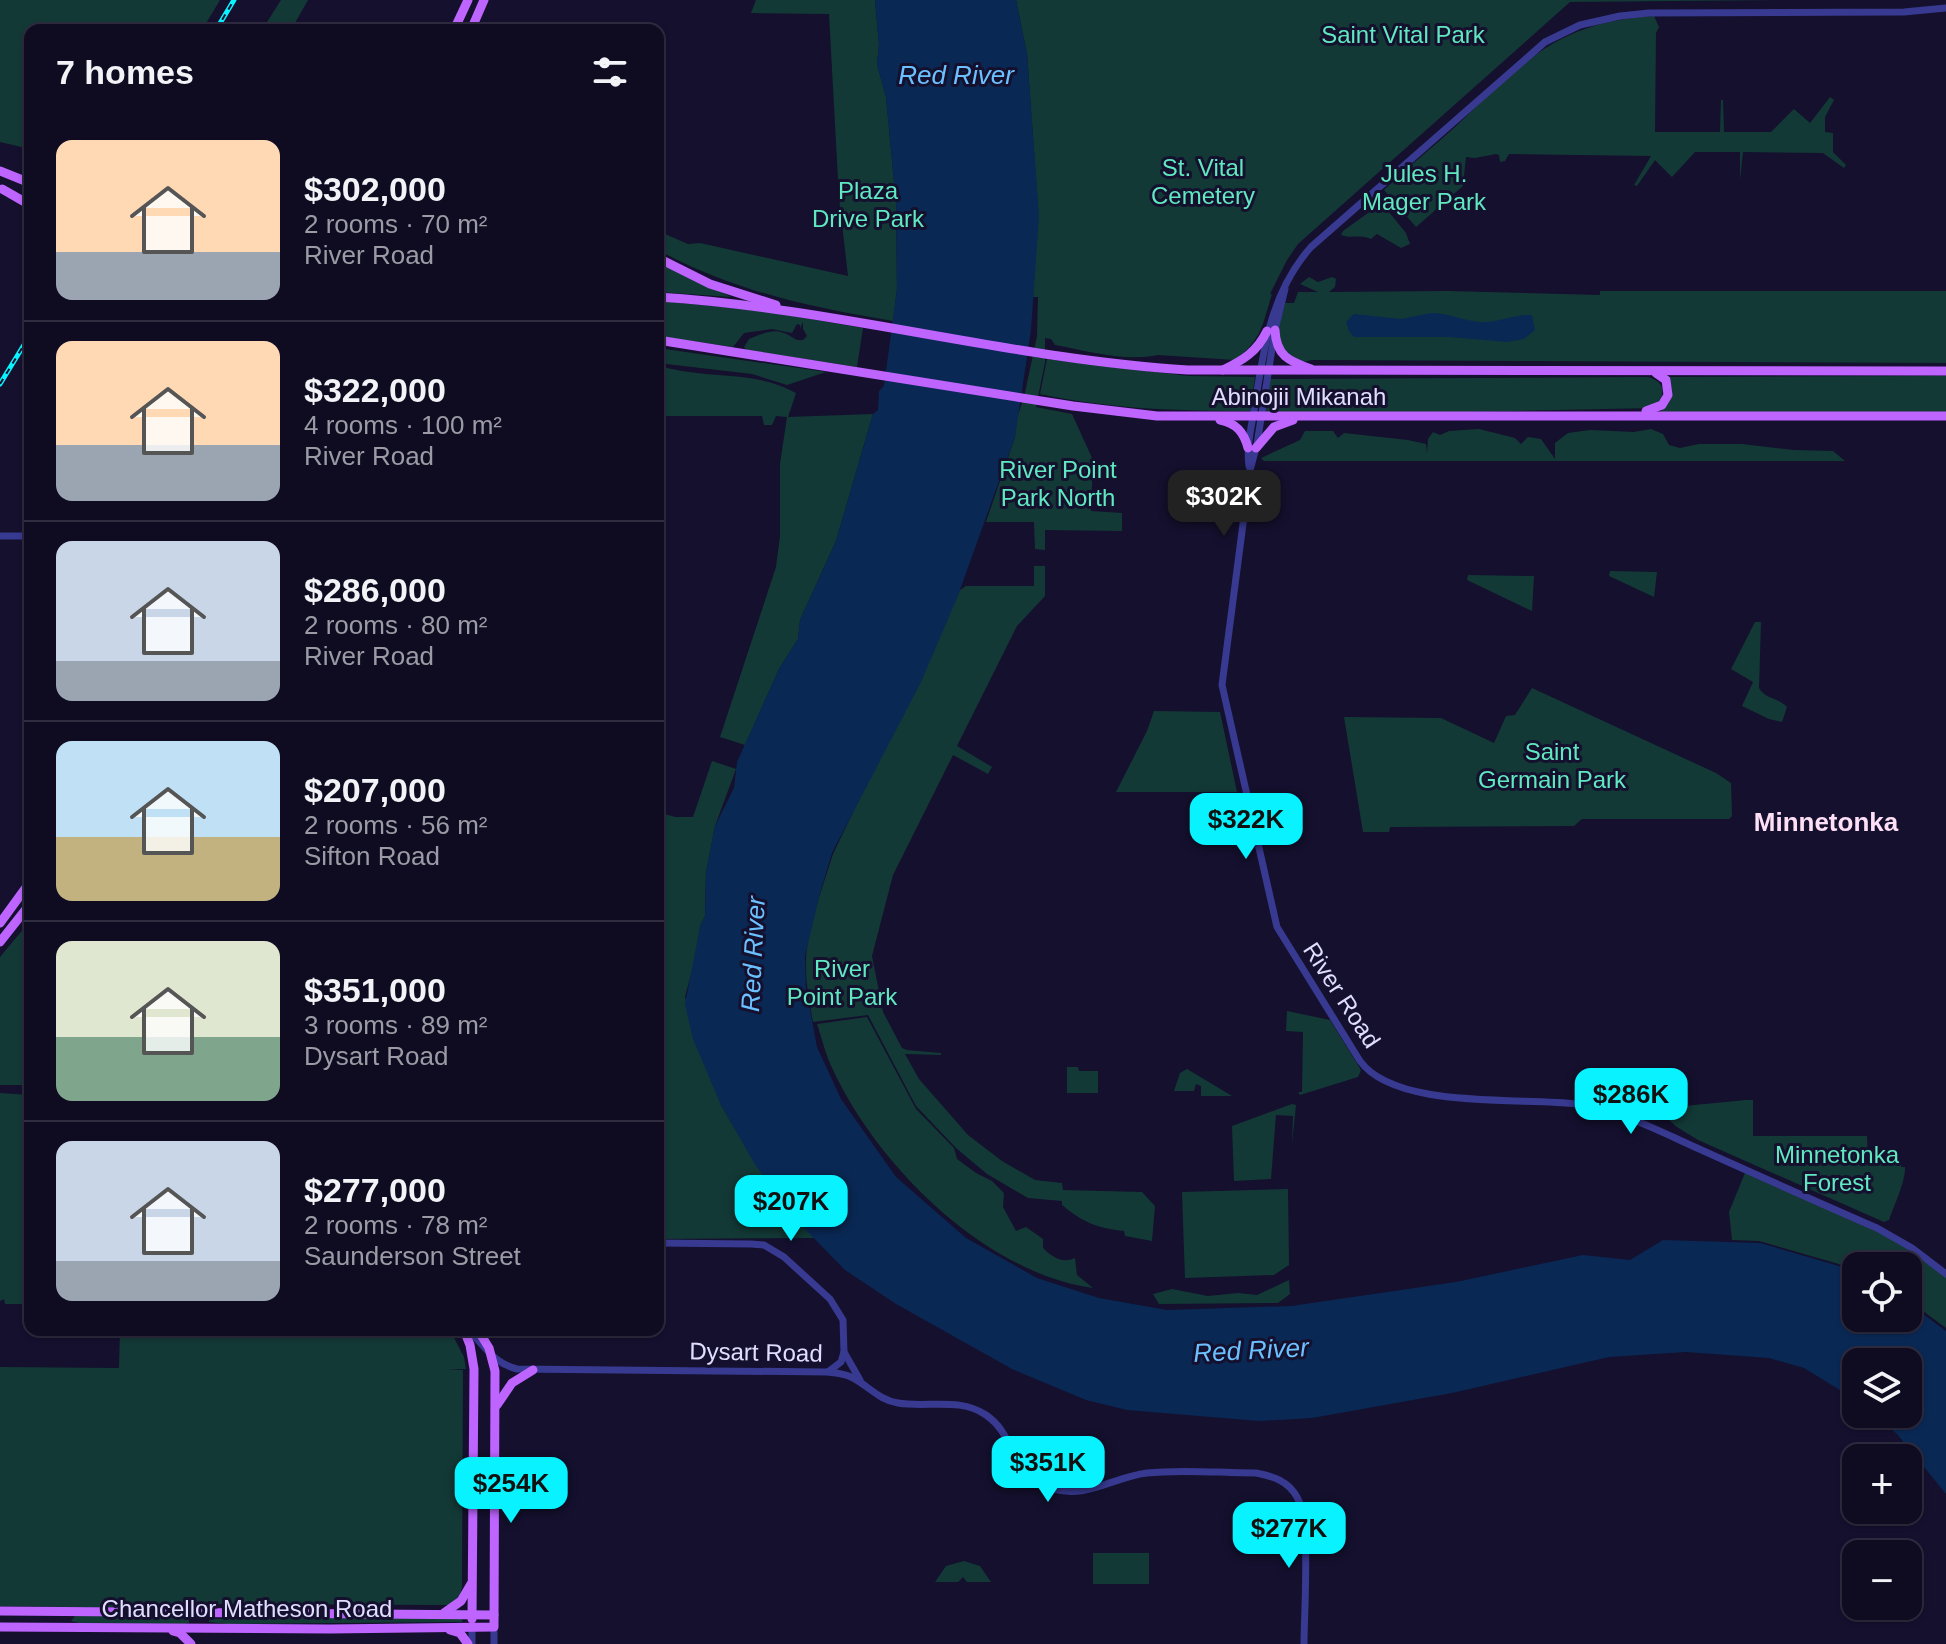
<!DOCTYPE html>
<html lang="en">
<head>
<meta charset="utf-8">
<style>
  body { margin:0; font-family:Helvetica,sans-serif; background:#18152a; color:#f1f3f6; height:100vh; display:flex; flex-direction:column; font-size:30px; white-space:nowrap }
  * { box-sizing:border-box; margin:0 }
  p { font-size:26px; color:#9b9ba5 }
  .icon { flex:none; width:44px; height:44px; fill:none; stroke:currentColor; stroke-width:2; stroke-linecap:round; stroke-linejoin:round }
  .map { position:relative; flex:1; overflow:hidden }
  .drawer { position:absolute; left:24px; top:24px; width:640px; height:1312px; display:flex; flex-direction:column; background:#0f0c22; border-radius:16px; box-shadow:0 2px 6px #0004,0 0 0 2px #2f2c40 }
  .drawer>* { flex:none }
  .tools { position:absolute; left:1842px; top:1252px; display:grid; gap:16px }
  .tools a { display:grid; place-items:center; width:80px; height:80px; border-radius:16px; background:#0f0c22; box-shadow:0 2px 6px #0004,0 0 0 2px #2f2c40; font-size:40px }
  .price { position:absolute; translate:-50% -68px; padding:0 18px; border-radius:16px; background:#09f2ff; color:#111; font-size:26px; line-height:52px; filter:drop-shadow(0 2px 4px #0008) }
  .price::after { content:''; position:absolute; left:50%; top:48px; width:24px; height:18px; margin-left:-12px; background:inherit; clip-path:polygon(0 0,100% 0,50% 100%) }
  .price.active { background:#222; color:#fff }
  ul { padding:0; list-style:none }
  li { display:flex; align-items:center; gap:24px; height:200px; padding:0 32px }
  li+li { border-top:2px solid #2f2c40 }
  li span { display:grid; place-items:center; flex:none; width:224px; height:160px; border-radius:16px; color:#555 }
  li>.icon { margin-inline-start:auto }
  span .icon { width:96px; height:96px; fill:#fffc; stroke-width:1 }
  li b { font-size:34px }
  h2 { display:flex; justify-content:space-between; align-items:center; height:96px; padding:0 32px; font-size:34px }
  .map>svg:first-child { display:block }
</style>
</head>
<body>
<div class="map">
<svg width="1946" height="1644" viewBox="0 0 1946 1644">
  <rect width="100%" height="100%" fill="#14102e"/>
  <g fill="#133936">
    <polygon points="0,0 220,0 202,30 30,30 30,149 0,142"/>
    <polygon points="281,0 308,0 291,30 262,30"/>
    <path d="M756,0H875L879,45L877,64L886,97L896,203L897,289L893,321C809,307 734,291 658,250V231L688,244L700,243L848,276L839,198L829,14L751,13Z"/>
    <path d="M1016,0H1789L1570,2L1298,244L1287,260L1270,294H1272C1262,326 1262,339 1235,360L1158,355C1125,362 1087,351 1055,345L1051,339L1045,338V362L1036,407L1072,414L1093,460L1091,511L1122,513V531L1045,530V550L1035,549L1034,522H986L1015,437L1017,418L1024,397L1037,336L1038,297H1033L1038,207L1027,54Z"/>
    <path d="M1654,16L1659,27L1656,33L1655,132H1720L1721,100H1723L1724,132H1771L1794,109L1810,123L1830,97L1834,100L1825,117V132L1833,133V152L1846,165L1844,168L1823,153L1743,152L1740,180V152H1695L1672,177L1655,160L1637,186L1634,185L1651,156L1509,154L1505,161L1500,162L1499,155L1496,154L1475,158L1466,157L1463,186L1416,227L1384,190C1406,168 1431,149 1454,128C1522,64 1555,22 1654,16Z"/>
    <path d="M1379,205L1384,206L1406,233L1410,244L1401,248L1377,234L1371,239C1360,234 1351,239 1341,235L1343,231Z"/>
    <polygon points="658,261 731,297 658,292"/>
    <polygon points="1309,277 1318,282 1332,277 1336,279 1335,287 1329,292 1448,291 1600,295 1600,291 1946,291 1946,363 1312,360 1304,362 1286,356 1277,334 1285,303 1294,303 1298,292 1318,292 1300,284"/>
    <path d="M658,301L758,310L863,328L857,367L747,350L744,347L749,339C760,335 772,328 784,333C793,336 793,341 803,340L807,336L803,329V322L800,328V325L797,324L792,333L772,329L744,333L733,347L658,336Z"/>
    <polygon points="658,348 826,372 787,385 752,374 658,363"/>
    <path d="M1047,359L1189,376L1255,377L1250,411C1178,411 1110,409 1040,394Z"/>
    <path d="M658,366C669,368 680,371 689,372C727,378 759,373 796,393L788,417L873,414L836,541L800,620L798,639L779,669L745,745L720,737L776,567L780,536V464L787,417L776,416L772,425H764L762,416H658Z"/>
    <path d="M1946,376V412L1660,413C1668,401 1676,392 1668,377Z"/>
    <path d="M1648,377C1668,383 1665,396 1653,408L1419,413H1266L1269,379Z"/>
    <polygon points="1479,429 1515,438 1521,444 1528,437 1541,439 1555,459 1555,443 1568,433 1590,430 1634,432 1651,429 1663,434 1669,445 1680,448 1699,444 1742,444 1794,450 1833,451 1845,461 1264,461 1261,458 1300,440 1305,431 1333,431 1338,438 1344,433 1408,440 1426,444 1427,453 1428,439 1433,432 1440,435 1449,431"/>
    <path d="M1034,566H1045V596L1017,626L957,746L992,767L988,774L953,755L893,875L872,956L883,1012L902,1048L907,1050L941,1053V1055L905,1054L919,1079L968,1135L1002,1161L1035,1180L1062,1183L1063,1190L1142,1192L1155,1206L1152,1241L1125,1236L1124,1231C1097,1228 1084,1223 1062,1205V1201L1028,1198L987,1174L956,1148L916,1106L868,1015L813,1022C809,1001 805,980 806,959C808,926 823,886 833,854L960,590L966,586H1034Z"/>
    <polygon points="1610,571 1657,572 1654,597 1609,576"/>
    <polygon points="1468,575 1534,576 1532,611 1467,580"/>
    <path d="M1755,622H1761L1759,688C1765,699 1779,698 1787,707L1782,722L1769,719L1742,706L1753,682L1731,669Z"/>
    <polygon points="1532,688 1716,773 1731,783 1732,816 1729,819 1582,819 1574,826 1390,827 1389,832 1363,832 1344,717 1441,718 1494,743 1506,716 1515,715"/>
    <polygon points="1154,711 1220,712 1237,792 1116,792 1147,731"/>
    <polygon points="712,761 736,769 715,826 706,873 705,916 700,927 697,952 685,997 721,1105 776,1197 815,1238 658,1239 658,812 675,817 693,817"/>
    <polygon points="30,921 30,1085 0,1085 0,957"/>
    <polygon points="1287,1011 1330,1020 1361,1070 1358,1077 1300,1095 1298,1092 1302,1092 1303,1032 1286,1031"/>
    <path d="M867,1017L916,1109L954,1148L957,1159L976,1173L992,1181L1004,1193L1003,1207L1016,1231L1026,1227L1043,1239V1248C1052,1257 1062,1264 1075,1258L1077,1275L1093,1288C985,1273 878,1166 833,1070C826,1056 822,1039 817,1024Z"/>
    <polygon points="1067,1067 1078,1067 1079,1071 1098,1071 1098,1093 1067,1093"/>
    <polygon points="1187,1069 1232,1096 1201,1096 1201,1086 1196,1084 1194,1091 1174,1091 1180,1073"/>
    <polygon points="0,1093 30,1095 30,1304 5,1304 4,1299 0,1301"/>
    <path d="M1746,1100H1753V1136H1867L1868,1164H1901V1167H1905C1906,1180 1894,1206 1889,1220L1884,1222L1698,1140C1686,1132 1665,1123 1663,1108Z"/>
    <polygon points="1292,1104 1296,1105 1292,1144 1293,1116 1276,1115 1271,1179 1234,1181 1232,1126"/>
    <polygon points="1745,1173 1875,1230 1908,1248 1946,1277 1946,1328 1908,1300 1908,1266 1856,1266 1856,1269 1759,1241 1732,1240 1729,1212"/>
    <polygon points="1288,1189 1289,1265 1274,1275 1185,1278 1182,1192"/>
    <polygon points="1289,1280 1290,1294 1278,1303 1159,1304 1153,1294 1172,1289 1208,1296 1238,1293 1257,1295"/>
    <polygon points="120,1330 450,1330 464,1357 466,1369 447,1369 463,1370 462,1587 460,1595 450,1605 210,1604 210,1609 0,1606 0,1367 119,1368"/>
    <rect x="1093" y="1553" width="56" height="31"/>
    <polygon points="964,1561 980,1566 991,1582 967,1582 963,1577 958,1582 935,1582 946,1566"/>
    <polygon points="75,1616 182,1616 189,1619 189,1623 184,1624 79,1623 71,1621"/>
    <polygon points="369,1617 463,1617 462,1622 227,1624 209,1622 209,1619"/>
  </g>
  <g fill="#0a2854">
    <polygon points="875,0 1016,0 1027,54 1039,216 1031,330 1015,437 957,598 921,682 832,853 820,893 805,956 806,988 817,1047 841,1099 896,1177 966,1238 1037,1278 1099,1298 1167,1310 1291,1306 1456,1282 1583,1255 1630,1260 1663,1240 1760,1243 1856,1271 1856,1318 1908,1318 1908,1303 1946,1331 1946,1494 1897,1434 1874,1414 1908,1414 1908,1362 1856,1362 1856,1400 1804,1368 1769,1358 1686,1352 1609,1357 1452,1393 1312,1418 1259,1421 1127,1410 1086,1400 1012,1369 896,1304 845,1270 804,1228 803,1223 798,1222 785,1208 753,1161 721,1105 693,1039 685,1004 700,927 705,916 706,872 715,826 734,788 737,762 779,669 798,639 800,620 836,541 873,414 878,410 879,391 884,386 897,289 896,203 886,97 877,65 879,45"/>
    <path d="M1431,313C1449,313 1464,321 1481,322C1499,323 1514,314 1532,315L1535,330L1524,339L1507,342L1448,337H1354L1349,331L1346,322L1354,314L1401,319Z"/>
  </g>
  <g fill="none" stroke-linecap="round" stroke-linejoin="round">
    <g stroke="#383990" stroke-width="7">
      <path d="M1285,289L1275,330L1257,444L1250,470L1222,685L1277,927L1360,1061C1396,1110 1521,1097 1577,1104C1619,1110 1659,1131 1697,1148C1757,1175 1817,1202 1877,1228L1912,1248L1946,1274"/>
      <path d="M1249,466C1246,445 1252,425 1255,404C1264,347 1271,292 1311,247L1545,42L1580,25L1620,16L1649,13L1904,12L1946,8"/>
      <polyline points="0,536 30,536"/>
      <polyline points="658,1243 751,1244 764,1245 784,1257 830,1299 843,1320 844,1352 860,1380"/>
      <path d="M468,1330C485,1346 493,1363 517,1369L827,1372C835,1373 843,1373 851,1377C868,1385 878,1400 898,1403C927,1408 960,1397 986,1415C1017,1436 1010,1476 1053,1489C1087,1499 1113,1477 1147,1473C1182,1469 1220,1473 1256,1473C1273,1476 1288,1481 1297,1497C1311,1521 1304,1612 1304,1644"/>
      <polyline points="829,1371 841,1362 844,1352"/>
      <polyline points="472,1644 472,1627"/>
      <polyline points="494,1644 494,1627"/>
    </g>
    <g stroke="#be64ff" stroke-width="9">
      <polyline points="454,30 468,0"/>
      <polyline points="471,30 484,0"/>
      <polyline points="0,171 30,183"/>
      <polyline points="2,189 30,205"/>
      <polyline points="658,258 710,284 776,305"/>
      <path d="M658,297C836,308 1010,359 1188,370L1946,371"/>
      <path d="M1275,330C1276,356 1289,361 1311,369"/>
      <polyline points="658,340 1073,406 1157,416 1946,416"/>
      <path d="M1223,370C1243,360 1257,352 1267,331"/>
      <polyline points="1646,411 1662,405 1668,395 1666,380 1656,373"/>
      <path d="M1220,420C1236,423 1244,432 1248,448"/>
      <polyline points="1256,448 1274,427 1293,420"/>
      <polyline points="0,923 30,882"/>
      <polyline points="0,942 30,904"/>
      <polyline points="464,1330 470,1345 474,1369 472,1619"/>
      <polyline points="497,1405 512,1383 533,1370"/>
      <polyline points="0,1611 494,1615"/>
      <polyline points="444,1613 461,1601 471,1584"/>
      <polyline points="0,1627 330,1629 494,1627 495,1371 489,1348 478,1330"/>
      <polyline points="450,1630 460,1633 468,1644"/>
      <polyline points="173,1631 180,1633 191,1644"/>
    </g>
    <defs>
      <g id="rail">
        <polyline points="216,30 234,0"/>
        <polyline points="0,384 30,335"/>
      </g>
    </defs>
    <use href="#rail" stroke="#09f2ff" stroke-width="5"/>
    <use href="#rail" stroke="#14102e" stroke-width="2" stroke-dasharray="6" stroke-linecap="butt"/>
  </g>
  <g text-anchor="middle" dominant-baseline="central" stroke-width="6" stroke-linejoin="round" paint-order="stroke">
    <g font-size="24" fill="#60e8c0" stroke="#14102e">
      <text x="1403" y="34">Saint Vital Park</text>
      <text x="1203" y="167">St. Vital<tspan x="1203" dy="28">Cemetery</tspan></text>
      <text x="1424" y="173">Jules H.<tspan x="1424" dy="28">Mager Park</tspan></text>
      <text x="868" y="190">Plaza<tspan x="868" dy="28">Drive Park</tspan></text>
      <text x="1058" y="469">River Point<tspan x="1058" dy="28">Park North</tspan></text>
      <text x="1552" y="751">Saint<tspan x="1552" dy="28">Germain Park</tspan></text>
      <text x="842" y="968">River<tspan x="842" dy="28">Point Park</tspan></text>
      <text x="1837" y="1154">Minnetonka<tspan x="1837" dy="28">Forest</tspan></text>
    </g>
    <g font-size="24" fill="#e0ddff" stroke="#14102e">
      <text x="1299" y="396">Abinojii Mikanah</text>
      <text transform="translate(1342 995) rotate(57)">River Road</text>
      <text transform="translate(756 1352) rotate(1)">Dysart Road</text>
      <text x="247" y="1608">Chancellor Matheson Road</text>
    </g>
    <g font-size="26" font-style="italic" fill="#6bc1ff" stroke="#14102e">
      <text x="956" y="75">Red River</text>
      <text transform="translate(753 954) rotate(-87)">Red River</text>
      <text transform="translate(1251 1350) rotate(-3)">Red River</text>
    </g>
    <g font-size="26" font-weight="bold" fill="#ffdff5" stroke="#14102e">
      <text x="1826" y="822">Minnetonka</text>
    </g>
  </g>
</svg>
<div class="tools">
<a><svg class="icon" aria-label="locate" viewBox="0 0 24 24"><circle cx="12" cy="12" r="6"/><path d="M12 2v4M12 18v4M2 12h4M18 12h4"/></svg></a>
<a><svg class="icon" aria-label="layers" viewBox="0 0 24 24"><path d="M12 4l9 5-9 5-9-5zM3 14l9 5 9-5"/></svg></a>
<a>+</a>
<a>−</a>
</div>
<b class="price active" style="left:1224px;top:538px">$302K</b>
<b class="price" style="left:1246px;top:861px">$322K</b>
<b class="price" style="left:1631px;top:1136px">$286K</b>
<b class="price" style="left:791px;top:1243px">$207K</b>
<b class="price" style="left:1048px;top:1504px">$351K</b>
<b class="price" style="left:511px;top:1525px">$254K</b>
<b class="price" style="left:1289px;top:1570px">$277K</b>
<section class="drawer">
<h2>7 homes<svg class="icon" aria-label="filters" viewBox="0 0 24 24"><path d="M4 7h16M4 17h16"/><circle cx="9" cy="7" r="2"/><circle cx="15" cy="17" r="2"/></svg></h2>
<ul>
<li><span style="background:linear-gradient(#ffd9b3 70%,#9aa5b1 0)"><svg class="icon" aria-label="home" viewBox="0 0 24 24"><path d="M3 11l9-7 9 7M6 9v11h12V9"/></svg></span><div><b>$302,000</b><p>2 rooms · 70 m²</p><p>River Road</p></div></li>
<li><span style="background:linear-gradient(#ffd9b3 65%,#9aa5b1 0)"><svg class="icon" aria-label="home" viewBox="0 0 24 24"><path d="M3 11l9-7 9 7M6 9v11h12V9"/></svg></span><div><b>$322,000</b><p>4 rooms · 100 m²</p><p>River Road</p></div></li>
<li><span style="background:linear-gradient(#c9d6e8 75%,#9aa5b1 0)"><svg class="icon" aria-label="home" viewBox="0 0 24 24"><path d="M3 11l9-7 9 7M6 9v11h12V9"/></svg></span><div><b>$286,000</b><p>2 rooms · 80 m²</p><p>River Road</p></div></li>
<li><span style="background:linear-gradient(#bfe0f5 60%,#c2b280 0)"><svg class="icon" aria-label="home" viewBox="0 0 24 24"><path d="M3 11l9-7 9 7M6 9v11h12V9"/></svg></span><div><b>$207,000</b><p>2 rooms · 56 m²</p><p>Sifton Road</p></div></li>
<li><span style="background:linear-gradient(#dfe7d0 60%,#7fa58c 0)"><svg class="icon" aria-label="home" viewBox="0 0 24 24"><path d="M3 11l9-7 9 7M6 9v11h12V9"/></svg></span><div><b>$351,000</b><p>3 rooms · 89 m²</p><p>Dysart Road</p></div></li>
<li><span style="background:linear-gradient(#c9d6e8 75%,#9aa5b1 0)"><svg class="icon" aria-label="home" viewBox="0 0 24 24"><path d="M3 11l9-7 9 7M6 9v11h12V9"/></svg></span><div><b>$277,000</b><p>2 rooms · 78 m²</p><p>Saunderson Street</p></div></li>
</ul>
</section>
</div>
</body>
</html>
